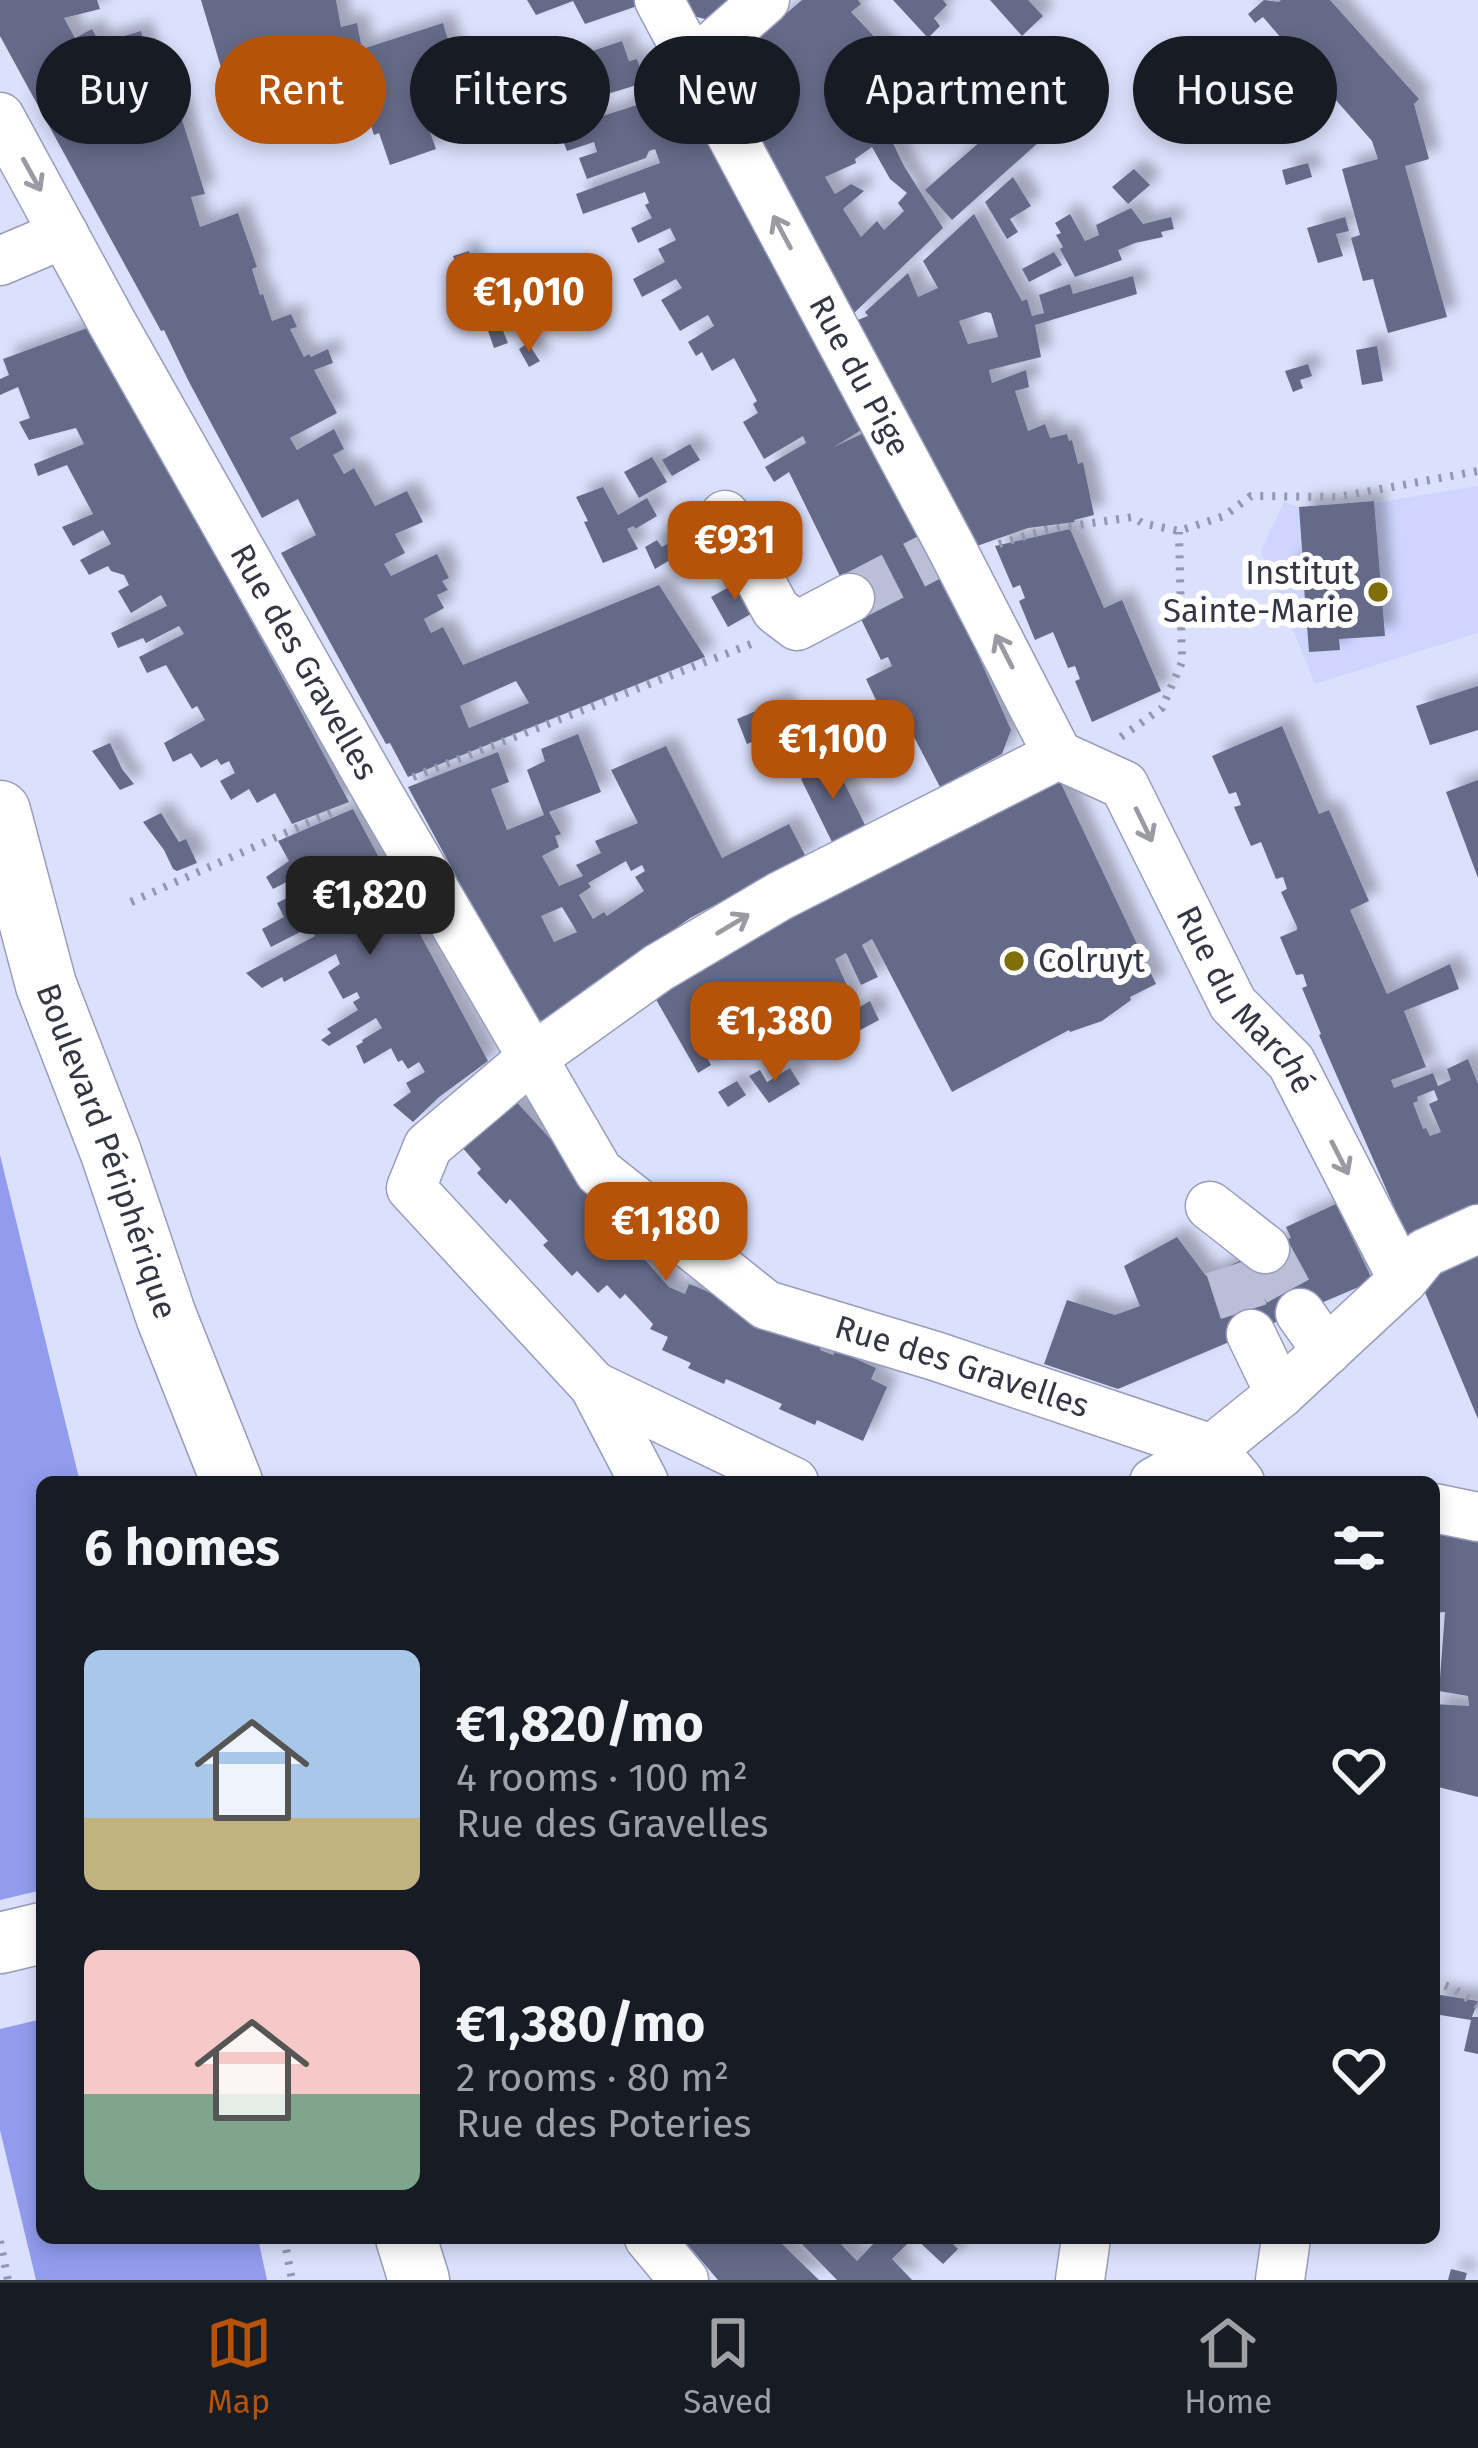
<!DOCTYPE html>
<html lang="en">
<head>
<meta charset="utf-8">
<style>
  body { margin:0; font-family:"Fira Sans",sans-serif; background:#20242c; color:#f1f3f6; height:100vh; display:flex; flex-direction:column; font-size:45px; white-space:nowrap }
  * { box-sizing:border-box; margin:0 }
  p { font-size:39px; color:#9ea1a6 }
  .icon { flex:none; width:66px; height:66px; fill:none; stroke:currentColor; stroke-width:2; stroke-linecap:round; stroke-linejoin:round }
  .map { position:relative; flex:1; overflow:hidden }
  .details { position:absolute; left:36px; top:1476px; width:1404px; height:768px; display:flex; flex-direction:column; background:#171b24; border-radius:18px; box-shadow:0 6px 18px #0003 }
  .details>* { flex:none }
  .hud { position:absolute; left:36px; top:36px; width:1407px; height:108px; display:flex; gap:24px }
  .price { position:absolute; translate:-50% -102px; padding:0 27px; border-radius:24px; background:#b45309; color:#fff; font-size:39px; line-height:78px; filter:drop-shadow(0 3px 6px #0008) }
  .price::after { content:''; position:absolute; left:50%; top:72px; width:36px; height:27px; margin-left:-18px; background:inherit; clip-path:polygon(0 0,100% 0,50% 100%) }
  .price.on { background:#222; color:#fff }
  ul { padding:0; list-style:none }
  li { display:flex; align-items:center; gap:36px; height:300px; padding:0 48px }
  li span { display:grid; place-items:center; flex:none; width:336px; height:240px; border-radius:18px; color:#555 }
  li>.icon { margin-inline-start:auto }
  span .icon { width:144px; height:144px; fill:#fffc; stroke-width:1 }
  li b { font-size:51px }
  h2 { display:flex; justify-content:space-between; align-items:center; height:144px; padding:0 48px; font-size:51px }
  .pill { padding:0 42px; border-radius:54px; background:#171b24; box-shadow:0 6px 18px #0003; font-size:42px; line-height:108px }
  .pill.on { background:#b45309; color:#fff }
  .tab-bar { display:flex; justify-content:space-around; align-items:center; height:168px; border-top:3px solid #363941; background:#171b24; font-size:33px; color:#9ea1a6 }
  .tab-bar a { display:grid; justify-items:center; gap:6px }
  .tab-bar .on { color:#b45309 }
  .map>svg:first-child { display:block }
</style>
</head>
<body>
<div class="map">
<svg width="1478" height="2280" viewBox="0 0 1478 2280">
  <defs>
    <filter id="shadow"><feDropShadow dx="11" dy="-11" stdDeviation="6" flood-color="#0004"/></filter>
  </defs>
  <rect width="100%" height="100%" fill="#dbe0fc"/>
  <polygon fill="#ced5ff" points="1478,486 1478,633 1315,684 1261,551 1284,502 1298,507 1374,503"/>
  <polygon fill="#929cee" points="0,1155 80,1482 42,1482 42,2238 258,2238 267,2280 36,2280 0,2130"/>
  <polygon fill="#dbe0fc" points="42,1890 42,2019 0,2029 0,1900"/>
  <g fill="#656a88" fill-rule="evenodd" filter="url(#shadow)">
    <path d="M0,0H97L100,9L64,18L75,38L92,29L100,43L141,31L152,71L161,69L172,108L178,107L191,148L205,194L191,197L200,227L238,213L257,267L252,269L260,295L263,294L272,321L291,314L297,327L290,329L304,357L309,354L311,357L328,349L333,363L314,370L337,413L290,438L297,450L334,429L344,449L333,455L344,474L354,468L375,506L407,491L423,522L395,534L405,553L384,564L391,576L437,554L449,578L442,581L448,590L437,595L444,608L424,619L431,633L443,627L463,665L659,585L705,657L408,777L390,743L386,744L281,553L316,535L298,499L262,518L188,380L164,330L161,331L0,36ZM516,681L529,703L469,728L460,706Z"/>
    <polygon points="201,0 336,0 341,27 357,23 362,49 443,23 467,103 425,118 436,149 390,165 379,133 374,135 361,96 263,126 251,84 228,91"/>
    <polygon points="527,0 641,0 643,4 585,24 573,1 536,15"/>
    <polygon points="685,0 731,0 709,20 693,16"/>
    <path d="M802,0H858L861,4L851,12L903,67L894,74L925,118L892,141L904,166L943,228L853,314L724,78L726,65ZM872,147L890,179L907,193L898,203L904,211L884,230L877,221L861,237L843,209L864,191L851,184L835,194L825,177L856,163L855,159Z"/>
    <polygon points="893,0 943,0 947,5 934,18 940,26 928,38"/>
    <polygon points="990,0 1028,0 1043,16 1022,36"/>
    <polygon points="1264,0 1279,2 1281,0 1330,0 1419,99 1414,104 1429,159 1405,166 1447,317 1388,333 1373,279 1363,281 1351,238 1360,235 1342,169 1378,159 1372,141 1335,99 1327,105 1293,66 1300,60 1263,17 1255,23 1248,14"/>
    <polygon points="622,41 629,61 637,59 645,81 677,70 866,427 834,447 868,431 961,622 963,621 1011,730 1002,754 940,787 912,733 887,743 876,721 884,717 866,679 892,666 888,657 881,660 789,472 774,482 765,467 806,443 803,436 764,459 743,422 758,413 753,404 757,401 734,358 712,371 702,352 696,356 688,342 714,326 708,315 680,331 661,300 682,288 676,279 642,297 633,279 665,262 658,249 676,240 670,228 638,243 631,228 652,218 645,205 649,203 645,192 583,214 576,194 660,163 655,149 649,151 646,158 587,179 579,158 597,152 594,142 567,151 560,133 584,122 643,103 637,85 594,98 587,78 563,86 556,63"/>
    <polygon points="1014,112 1040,141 952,220 925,190"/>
    <polygon points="1308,163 1312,177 1286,185 1282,170"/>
    <polygon points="1134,169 1150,185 1128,204 1112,187"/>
    <polygon points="1013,177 1031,206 1010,219 1018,232 1007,239 985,202"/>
    <polygon points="1131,208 1143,224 1171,217 1174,229 1161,232 1163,237 1135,243 1118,250 1122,260 1075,277 1060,249 1063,247 1056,235 1061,233 1055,223 1070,214 1085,241 1099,235 1096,225"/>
    <path d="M974,214L1022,301L1027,299L1032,316L1044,313L1039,295L1070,284L1073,294L1133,276L1137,294L1035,325L1041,357L989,370L992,383L1026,370L1029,387L1015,391L1028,431L1045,424L1050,438L1067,434L1069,441L1072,440L1078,464L1083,462L1094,515L1074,520L1075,522L1028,528L974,547L855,321L868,316L865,312L908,273L918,297L938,288L923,261ZM986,312L991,313L998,337L968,344L959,321Z"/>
    <polygon points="1345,217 1349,231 1336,234 1343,256 1318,263 1307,228"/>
    <polygon points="469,251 475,270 461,275 453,256"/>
    <polygon points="1054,252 1062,265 1029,282 1022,269"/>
    <polygon points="500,323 508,343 494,348 487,328"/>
    <polygon points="90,327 293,697 349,802 292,824 275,793 257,803 249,789 231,800 220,781 235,773 229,761 221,765 217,759 201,768 191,753 173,762 164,743 205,720 197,706 192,709 166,665 147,673 139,657 184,634 179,626 146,643 143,638 118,648 111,633 167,606 161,595 131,613 118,591 129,585 124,575 111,571 108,566 89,575 80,560 111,544 103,530 73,546 62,527 93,514 67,465 38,476 34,464 84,444 76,428 29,440 19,422 30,418 18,387 0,395 0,379 9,375 3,359"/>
    <polygon points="528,343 540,361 529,367 519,349"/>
    <polygon points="1377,346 1383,381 1362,385 1356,350"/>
    <polygon points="1308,364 1312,376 1300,380 1303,388 1293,392 1285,371"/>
    <polygon points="690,444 700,460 672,476 662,460"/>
    <polygon points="652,457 667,482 639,498 624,472"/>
    <polygon points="603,487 618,515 647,498 657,516 635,529 634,526 627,529 638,549 603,563 584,522 588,521 576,497"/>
    <polygon points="1374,501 1385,636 1339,639 1340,650 1309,652 1304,587 1294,588 1288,563 1303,563 1299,507"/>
    <polygon points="1070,529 1104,608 1122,600 1161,691 1092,722 1075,681 1080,679 1075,666 1068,668 1053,632 1035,640 1019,601 1025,598 1020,585 1013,588 995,546"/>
    <polygon points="675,539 683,552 655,569 645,547 657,540 662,547"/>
    <polygon points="742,580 758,610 728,627 711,597"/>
    <polygon points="1478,686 1478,730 1430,745 1416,706"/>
    <polygon points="781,700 791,724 809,717 820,744 788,757 778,732 747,744 737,719"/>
    <path d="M1282,726L1319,814L1329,810L1369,901L1350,910L1387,994L1450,964L1459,989L1404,1011L1426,1067L1391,1080L1394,1088L1433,1073L1438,1086L1451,1080L1447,1069L1468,1059L1478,1084V1216L1423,1243L1407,1237L1319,1035L1321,1034L1302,988L1307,986L1303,974L1296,975L1280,937L1297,930V927L1281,892L1287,889L1283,877L1276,879L1261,842L1251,846L1234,807L1241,805L1236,792L1229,794L1212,756ZM1434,1090L1438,1100L1429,1104L1441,1132L1430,1136L1426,1128L1423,1129L1413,1103L1418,1101L1417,1097Z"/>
    <path d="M578,734L601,792L549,812L561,834L555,836L559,847L542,856L559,886L583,876L576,865L601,853L595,841L638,823L611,770L666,746L722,858L789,824L806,857L690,918L547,1021L533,1019L408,787L498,752L509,782L491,789L507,830L544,815L527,770L545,761L541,749ZM626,861L631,871L642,865L645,871L635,877L644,891L607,916L604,912L593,919L579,895L591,887L588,883ZM562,907L577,932L554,942L541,916Z"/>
    <polygon points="110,743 122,769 134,784 120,790 92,751"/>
    <polygon points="834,762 865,825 832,842 801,779"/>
    <polygon points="1056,773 1156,984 1130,997 1131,1000 1102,1021 1070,1032 1069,1030 952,1092 872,939 862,945 878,977 861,985 846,953 835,959 854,1001 837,1008 832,995 812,1006 831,1046 813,1056 790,1011 780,1018 775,1007 766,1011 770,1019 763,1022 766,1028 721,1053 716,1043 703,1050 711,1065 698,1073 654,996 727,946"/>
    <polygon points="1478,780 1478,878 1446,792"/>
    <polygon points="353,809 488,1061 439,1097 413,1122 393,1105 411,1092 406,1083 425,1072 419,1062 408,1069 402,1060 398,1062 391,1048 364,1064 356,1046 363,1042 362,1040 382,1028 376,1018 329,1046 321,1040 331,1033 327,1029 358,1010 353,1002 360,998 357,992 343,999 328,972 340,964 336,954 284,982 282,977 262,988 246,973 315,936 310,927 271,947 262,929 284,917 277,903 303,890 296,877 273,889 266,877 289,861 278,841"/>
    <polygon points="161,813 179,842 186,839 197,863 177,871 173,869 164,850 143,822"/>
    <polygon points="870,1001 879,1020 849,1036 842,1017"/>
    <polygon points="790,1068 800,1084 769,1103 749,1076 760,1070 767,1082"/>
    <polygon points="737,1081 746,1095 728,1107 718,1092"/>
    <polygon points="513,1098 649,1247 640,1254 669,1287 685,1294 689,1284 697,1287 731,1302 728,1308 822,1343 820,1350 833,1355 836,1350 876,1368 871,1379 887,1387 863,1441 817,1420 815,1425 779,1409 782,1404 726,1379 724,1384 688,1368 691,1363 662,1350 668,1337 650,1329 653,1324 625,1294 620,1299 607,1285 598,1293 577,1271 572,1276 543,1245 548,1241 510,1199 506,1204 477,1173 481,1169 461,1146"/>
    <polygon points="1336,1204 1373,1281 1118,1389 1044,1364 1067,1300 1115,1315 1140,1306 1124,1266 1177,1237 1206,1276 1291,1238 1286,1227"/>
    <polygon points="1478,1253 1478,1419 1424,1290 1429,1278"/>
    <polygon points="1434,1530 1478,1536 1478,1797 1434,1786 1434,1704 1469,1706 1468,1696 1439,1691 1445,1612 1434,1613"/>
    <polygon points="1434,1994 1478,2001 1472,2017 1478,2017 1478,2054 1464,2051 1471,2020 1434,2014"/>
    <polygon points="682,2238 776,2238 819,2280 718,2280"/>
    <polygon points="796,2238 835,2238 857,2261 875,2242 871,2238 913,2238 892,2259 912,2280 837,2280"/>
    <polygon points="915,2238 947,2238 958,2249 943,2264"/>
    <polygon points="1451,2269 1467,2273 1465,2280 1448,2280"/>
  </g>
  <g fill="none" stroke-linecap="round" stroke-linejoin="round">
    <g stroke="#babed7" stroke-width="48" stroke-dasharray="48 24" stroke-linecap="butt">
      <polyline points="850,598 930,557"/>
      <polyline points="1265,1249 1300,1313"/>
      <polyline points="1229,1266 1251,1334"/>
    </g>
    <defs>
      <g id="minor">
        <path id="s1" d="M659,0L951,547L1058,755"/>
        <polyline points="692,64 765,0"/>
        <path id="s2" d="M0,117L111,321L377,791L599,1172L766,1305L935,1356L1212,1449"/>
        <polyline points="0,261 64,234"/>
        <polyline points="725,515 776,610 797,626 850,598"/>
        <path id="s3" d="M1058,755L1124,785L1233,1004L1291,1062L1403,1280"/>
        <polyline points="1210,1206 1265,1249"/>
        <polyline points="1300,1313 1327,1351"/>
        <polyline points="1251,1334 1280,1394"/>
        <polyline points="594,1386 794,1482"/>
        <polyline points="1212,1449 1240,1482"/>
        <polyline points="644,1482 594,1386 411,1188 428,1146 531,1059 658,968 780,896 1058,755"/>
        <polyline points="1154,1482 1212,1449 1280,1394 1403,1280 1425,1253 1478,1229"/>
        <polyline points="1434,1508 1478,1517"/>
        <polyline points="649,2238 684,2280"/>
        <polyline points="1080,2280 1086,2238"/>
        <polyline points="1280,2280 1286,2238"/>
      </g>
      <g id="major">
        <path id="s4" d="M0,811L46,985L111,1153L166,1316L232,1482"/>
        <polyline points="0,1943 42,1933"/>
        <polyline points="406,2238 419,2280"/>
      </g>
    </defs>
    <use href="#minor" stroke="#979dbd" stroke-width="51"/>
    <use href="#major" stroke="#979dbd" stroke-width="63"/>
    <g stroke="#9497ad" stroke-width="8" stroke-dasharray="3 9" stroke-linecap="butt">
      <polyline points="999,544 1045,530 1133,517 1142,523 1179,531 1224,516 1251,496 1338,497 1478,471"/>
      <polyline points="1121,737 1162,708 1182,662 1179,532"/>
      <polyline points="413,777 751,644"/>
      <polyline points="131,902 339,809"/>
      <polyline points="1434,1981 1456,1990 1478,2006"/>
      <polyline points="284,2238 292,2280"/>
      <polyline points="0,2241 8,2280"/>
    </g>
    <use href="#minor" stroke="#fff" stroke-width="48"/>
    <use href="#major" stroke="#fff" stroke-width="60"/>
  </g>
  <defs><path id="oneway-shaft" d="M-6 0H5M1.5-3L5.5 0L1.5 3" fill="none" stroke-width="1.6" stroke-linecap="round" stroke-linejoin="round" transform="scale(3)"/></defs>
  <g stroke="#9a9aa2">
    <use href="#oneway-shaft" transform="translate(32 175) rotate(61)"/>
    <use href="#oneway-shaft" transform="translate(782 232) rotate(-118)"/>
    <use href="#oneway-shaft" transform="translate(1004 651) rotate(-117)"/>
    <use href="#oneway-shaft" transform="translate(1144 825) rotate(64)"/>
    <use href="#oneway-shaft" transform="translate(733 924) rotate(-31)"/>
    <use href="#oneway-shaft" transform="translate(1340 1158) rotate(63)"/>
  </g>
  <g fill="#806e0b" stroke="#fff" stroke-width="4.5">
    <circle cx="1378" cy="592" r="12"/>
    <circle cx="1014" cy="961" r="12"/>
  </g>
  <g text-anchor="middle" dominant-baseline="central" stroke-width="12" stroke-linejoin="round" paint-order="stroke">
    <g font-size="33" fill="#343644" stroke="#fff">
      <text stroke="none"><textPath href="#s1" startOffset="426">Rue du Pige</textPath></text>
      <text stroke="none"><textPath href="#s2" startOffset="624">Rue des Gravelles</textPath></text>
      <text stroke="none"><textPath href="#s3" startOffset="321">Rue du Marché</textPath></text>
      <text stroke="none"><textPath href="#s4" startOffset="357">Boulevard Périphérique</textPath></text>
      <text stroke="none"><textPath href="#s2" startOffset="1632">Rue des Gravelles</textPath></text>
    </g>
    <g font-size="33" fill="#343644" stroke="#fff" text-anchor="end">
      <text x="1354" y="573">Institut<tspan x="1354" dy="38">Sainte-Marie</tspan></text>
      <text x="1038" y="961" text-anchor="start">Colruyt</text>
    </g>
  </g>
</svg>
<b class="price" style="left:529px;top:355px">€1,010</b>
<b class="price" style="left:735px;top:603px">€931</b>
<b class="price" style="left:833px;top:802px">€1,100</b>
<b class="price on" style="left:370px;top:958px">€1,820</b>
<b class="price" style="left:775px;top:1084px">€1,380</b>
<b class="price" style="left:666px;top:1284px">€1,180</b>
<div class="hud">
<a class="pill">Buy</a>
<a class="pill on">Rent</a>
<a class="pill">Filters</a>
<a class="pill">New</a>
<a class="pill">Apartment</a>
<a class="pill">House</a>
</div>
<section class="details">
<h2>6 homes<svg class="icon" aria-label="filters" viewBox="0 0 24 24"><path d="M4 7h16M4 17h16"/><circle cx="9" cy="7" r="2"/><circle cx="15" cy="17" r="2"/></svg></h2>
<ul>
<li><span style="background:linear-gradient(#a9c7e8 70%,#c2b280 0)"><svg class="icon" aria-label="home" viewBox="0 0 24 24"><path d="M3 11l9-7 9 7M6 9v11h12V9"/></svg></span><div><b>€1,820/mo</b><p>4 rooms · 100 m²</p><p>Rue des Gravelles</p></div><svg class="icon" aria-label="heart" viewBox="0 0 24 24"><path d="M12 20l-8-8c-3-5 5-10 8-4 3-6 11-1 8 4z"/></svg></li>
<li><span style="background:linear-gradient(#f6c9c9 60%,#7fa58c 0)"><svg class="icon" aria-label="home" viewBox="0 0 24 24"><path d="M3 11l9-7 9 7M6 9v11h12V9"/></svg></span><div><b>€1,380/mo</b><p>2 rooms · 80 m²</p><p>Rue des Poteries</p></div><svg class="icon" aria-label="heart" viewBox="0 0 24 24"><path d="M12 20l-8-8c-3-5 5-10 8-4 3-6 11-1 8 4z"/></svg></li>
</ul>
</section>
</div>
<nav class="tab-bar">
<a class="on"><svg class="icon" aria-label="map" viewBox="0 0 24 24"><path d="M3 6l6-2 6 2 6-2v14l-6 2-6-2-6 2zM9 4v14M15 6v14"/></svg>Map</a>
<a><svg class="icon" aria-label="saved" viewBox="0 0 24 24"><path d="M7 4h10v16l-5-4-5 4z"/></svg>Saved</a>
<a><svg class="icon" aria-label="home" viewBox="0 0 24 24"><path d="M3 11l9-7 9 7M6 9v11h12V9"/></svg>Home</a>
</nav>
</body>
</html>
